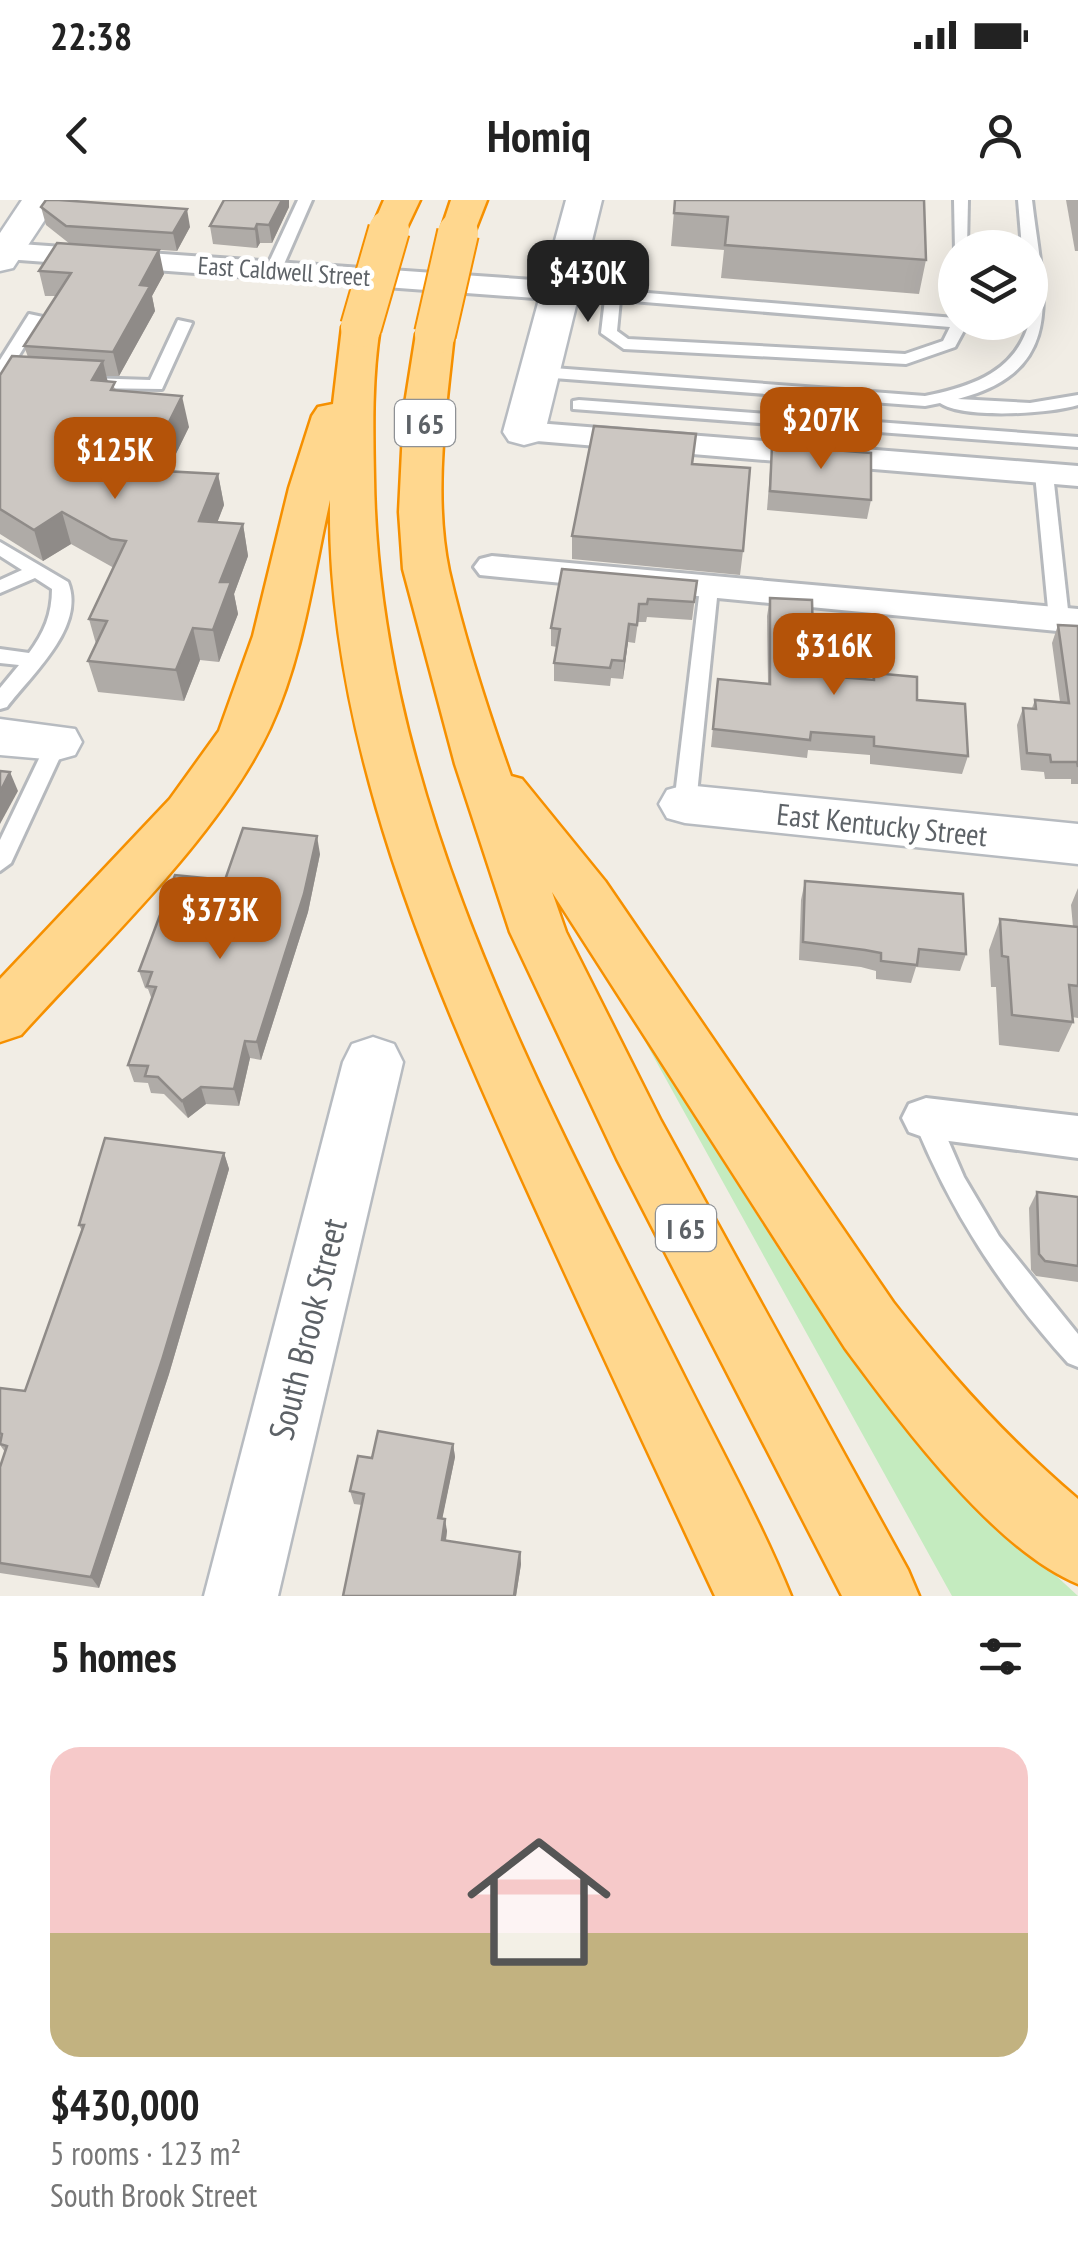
<!DOCTYPE html>
<html lang="en">
<head>
<meta charset="utf-8">
<style>
  body { margin:0; font-family:"PT Sans Narrow",sans-serif; background:#f6f6f6; color:#222; height:100vh; display:flex; flex-direction:column; font-size:38px; white-space:nowrap }
  * { box-sizing:border-box; margin:0 }
  p { font-size:32px; color:#767676 }
  .icon { flex:none; width:55px; height:55px; fill:none; stroke:currentColor; stroke-width:2; stroke-linecap:round; stroke-linejoin:round }
  .map { position:relative; height:1396px; overflow:hidden }
  .sheet { display:flex; flex-direction:column; background:#fff; flex:1 }
  .sheet>* { flex:none }
  .fabs { position:absolute; left:938px; top:30px; display:grid; gap:20px }
  .fabs a { display:grid; place-items:center; width:110px; height:110px; border-radius:50%; background:#fff; box-shadow:0 10px 40px #0002; font-size:50px }
  .price { position:absolute; translate:-50% -85px; padding:0 22px; border-radius:20px; background:#b45309; color:#fff; font-size:32px; line-height:65px; filter:drop-shadow(0 2px 5px #0008) }
  .price::after { content:''; position:absolute; left:50%; top:60px; width:30px; height:22px; margin-left:-15px; background:inherit; clip-path:polygon(0 0,100% 0,50% 100%) }
  .price.on { background:#222; color:#fff }
  ul { padding:0; list-style:none }
  li { display:grid; align-content:center; gap:20px; height:530px; padding:0 50px }
  li+li { border-top:2px solid #e0e0e0 }
  li span { display:grid; place-items:center; height:310px; border-radius:30px; color:#555 }
  li>.icon { margin-inline-start:auto }
  span .icon { width:180px; height:180px; fill:#fffc; stroke-width:1 }
  li b { font-size:42px }
  h2 { display:flex; justify-content:space-between; align-items:center; height:120px; padding:0 50px; font-size:42px }
  .status { display:flex; justify-content:space-between; align-items:center; height:70px; padding:0 50px; background:#fff; direction:ltr }
  .status svg { height:28px; fill:currentColor }
  header { display:flex; justify-content:space-between; align-items:center; height:130px; padding:0 50px; background:#fff; font-size:45px; font-weight:700 }
  .map>svg:first-child { display:block }
</style>
</head>
<body>
<div class="status"><b>22:38</b><svg viewBox="0 0 49 12"><path d="M0 12V9h3v3zM5 12V6h3v6zM10 12V3h3v9zM15 12V0h3v12zM26 1h20v11H26zM47 4h2v5h-2z"/></svg></div>
<header><svg class="icon" aria-label="back" viewBox="0 0 24 24"><path d="M15 5l-7 7 7 7"/></svg>Homiq<svg class="icon" aria-label="person" viewBox="0 0 24 24"><circle cx="12" cy="8" r="4"/><path d="M4 21q1-7 8-7t8 7"/></svg></header>
<div class="map">
<svg width="1078" height="1396" viewBox="0 0 1078 1396">
  <rect width="100%" height="100%" fill="#f1ede5"/>
  <polygon fill="#c4ebbf" points="636,825 802,1086 869,1178 996,1320 1078,1396 952,1396"/>
  <g fill="none" stroke-linecap="round" stroke-linejoin="round">
    <defs>
      <g id="lane">
        <polygon points="298,0 312,0 281,71 268,74 265,71"/>
        <polygon points="954,0 968,0 967,48 955,48 955,51"/>
        <path d="M1018,0H1032C1042,89 1071,170 958,199L1030,203L1078,195V205C1049,214 963,219 940,203L925,206L540,177L532,172L540,167L925,196C975,186 1018,170 1030,119C1035,97 1030,69 1030,48H1022Z"/>
        <path d="M562,86L955,118V122L968,123L955,147L906,164L624,149L601,133L605,99L557,94V88ZM620,100L950,127L943,141L905,154L628,139L617,131Z"/>
        <polygon points="29,114 43,117 6,176 0,178 0,160"/>
        <polygon points="178,120 192,123 162,189 88,188 80,183 88,178 150,180"/>
        <polygon points="579,200 1078,237 1078,247 573,209 573,201"/>
        <polygon points="1044,269 1053,274 1069,419 1059,425 1049,419 1035,274"/>
        <path d="M0,342L68,382C86,427 32,474 7,507L0,509V488L19,465L0,463V449L29,453C44,433 52,414 52,389L35,378L0,393V380L22,370L0,356Z"/>
        <polygon points="709,382 718,388 696,604 685,612 674,604 700,388"/>
        <polygon points="57,535 67,542 11,663 0,671 0,640 47,542"/>
        <path d="M926,907L935,910L964,977L999,1036L1078,1134V1167L1068,1163C1001,1089 950,1011 913,918L917,910Z"/>
      </g>
      <g id="street">
        <polygon points="6,43 562,82 572,85 577,91 572,97 562,100 6,59 0,58 0,44"/>
        <polygon points="524,222 1078,266 1078,286 513,239 508,232 513,225"/>
        <polygon points="492,356 1078,409 1078,433 480,375 474,367 480,359"/>
        <polygon points="926,898 1078,916 1078,958 926,938 909,932 902,918 909,904"/>
      </g>
      <g id="secondary">
        <polygon points="22,0 58,0 13,68 0,71 0,33"/>
        <polygon points="566,0 602,0 545,232 539,241 524,245 509,241 503,232"/>
        <polygon points="0,519 75,529 82,542 75,555 57,560 0,555"/>
        <polygon points="685,585 1078,624 1078,664 685,623 667,618 659,604 667,590"/>
        <polygon points="373,837 394,844 403,862 278,1396 204,1396 343,862 352,844"/>
      </g>
      <g id="highway">
        <polygon points="384,0 420,0 402,38 389,41 376,38 371,30"/>
        <polygon points="451,0 487,0 471,41 458,44 445,41 440,33"/>
        <path d="M361,115L375,119L380,127C372,177 373,228 374,278C378,600 544,897 685,1178C721,1250 761,1322 791,1396H715C652,1261 589,1127 528,992C430,776 327,541 330,300C313,376 303,457 270,528C220,636 101,746 21,835L0,842V779L170,599L219,531L253,436L289,288L312,216L318,207L333,204L342,127L347,119Z"/>
        <path d="M435,122L449,126L454,134C446,210 433,295 449,371C464,437 488,511 511,576L522,579L605,681L893,1102C949,1174 1008,1240 1078,1299V1384C993,1349 900,1222 845,1148L552,692L566,732L661,921L908,1370L919,1396H842L617,959L510,732L455,564L403,369L399,312L404,210L416,134L421,126Z"/>
      </g>
    </defs>
    <use href="#lane" stroke="#b6b9bd" stroke-width="6"/>
    <use href="#street" stroke="#b6b9bd" stroke-width="6"/>
    <use href="#secondary" stroke="#b7bbc0" stroke-width="5"/>
    <use href="#highway" stroke="#f69000" stroke-width="5"/>
    <use href="#lane" fill="#fff" fill-rule="evenodd"/>
    <use href="#street" fill="#fff" fill-rule="evenodd"/>
    <use href="#secondary" fill="#fff" fill-rule="evenodd"/>
    <use href="#highway" fill="#ffd78e" fill-rule="evenodd"/>
    <defs>
      <g id="highway-bridge">
        <polyline points="361,127 389,30"/>
        <polyline points="435,134 458,33"/>
      </g>
    </defs>
    <use href="#highway-bridge" stroke="#f69000" stroke-width="44" stroke-linecap="butt"/>
    <use href="#highway-bridge" stroke="#ffd78e" stroke-width="40"/>
  </g>
  <g fill="#afaba7">
    <polygon points="224,0 289,0 289,7 272,43 260,43 257,48 213,44 210,26"/>
    <polygon points="675,0 926,60 919,94 721,78 724,50 671,46"/>
    <polygon points="1066,0 1078,0 1078,51 1075,51"/>
    <polygon points="41,7 190,27 177,51 118,47 164,74 152,96 155,111 119,176 106,176 108,182 117,190 189,227 167,271 218,274 224,305 217,322 243,324 248,356 234,394 238,414 219,462 200,460 184,501 98,492 88,461 96,444 89,419 114,368 71,344 43,361 0,334 0,175 28,157 24,146 56,96 45,96 39,71 70,44 46,25"/>
    <polygon points="772,245 871,300 867,319 767,310"/>
    <polygon points="693,264 743,351 740,375 572,359 572,336"/>
    <polygon points="697,381 692,420 647,417 646,422 638,422 635,443 628,442 623,479 611,478 610,486 554,481 554,463 557,447 551,446 551,428"/>
    <polygon points="770,398 814,475 872,480 874,473 917,500 968,556 962,574 870,564 870,555 808,550 807,558 711,547 718,479 768,484 767,416"/>
    <polygon points="1058,425 1078,426 1078,584 1071,584 1071,579 1045,579 1044,572 1021,570 1017,525 1023,508 1032,508 1035,500 1060,502 1052,443"/>
    <polygon points="320,654 308,712 261,860 250,858 239,906 206,904 188,918 164,894 151,893 148,883 134,882 128,865 152,800 148,789 145,788 139,771 225,680"/>
    <polygon points="805,681 966,754 960,771 916,767 911,783 876,779 876,771 861,767 799,760 801,700"/>
    <polygon points="1078,688 1078,818 1072,817 1073,822 1059,852 999,845 996,787 991,787 989,750 1000,719 1073,727 1071,705"/>
    <polygon points="224,953 229,969 169,1174 99,1388 0,1373 0,1267 5,1252 0,1245 0,1188 25,1191 82,1031 79,1025"/>
    <polygon points="1037,992 1078,997 1078,1082 1036,1076 1031,1070 1029,1008"/>
    <polygon points="453,1244 455,1257 442,1318 447,1331 446,1341 520,1352 521,1364 516,1396 343,1396 362,1305 354,1304 350,1291 372,1258"/>
  </g>
  <g fill="#8f8b88">
    <polygon points="282,0 289,0 289,7 272,43 269,25"/>
    <polygon points="187,9 190,27 177,51 173,33"/>
    <polygon points="257,24 260,43 257,48 255,29"/>
    <polygon points="159,50 164,74 152,96 155,111 119,176 113,152 140,85"/>
    <polygon points="103,161 110,192 92,180"/>
    <polygon points="182,196 189,227 153,301 145,270"/>
    <polygon points="218,274 224,305 206,352 199,321"/>
    <polygon points="62,312 71,344 43,361 34,330"/>
    <polygon points="243,324 248,356 234,394 238,414 219,462 213,430 220,382"/>
    <polygon points="629,424 628,442 623,479 624,461"/>
    <polygon points="193,428 200,460 184,501 176,470"/>
    <polygon points="10,572 18,591 0,624 0,592"/>
    <polygon points="317,636 320,654 308,712 261,860 257,842"/>
    <polygon points="245,841 250,858 239,906 234,889"/>
    <polygon points="201,887 206,904 188,918 182,901"/>
    <polygon points="224,953 229,969 169,1174 99,1388 91,1377"/>
    <polygon points="453,1244 455,1257 440,1330 438,1318"/>
    <polygon points="445,1319 447,1331 444,1352 442,1340"/>
    <polygon points="520,1352 521,1364 516,1396 514,1396"/>
  </g>
  <g fill="#ccc7c2" stroke="#8f8b88" stroke-width="2.5">
    <polygon points="46,0 59,0 187,9 173,33 66,26 41,7"/>
    <polygon points="224,0 282,0 269,25 257,24 255,29 210,26"/>
    <polygon points="675,0 924,0 926,60 725,45 728,17 674,13"/>
    <polygon points="57,43 159,50 140,85 150,86 113,152 24,146 71,73 39,71"/>
    <polygon points="12,156 103,161 92,180 115,182 111,190 182,196 145,270 218,274 199,321 243,324 220,382 231,382 213,430 193,428 176,470 88,461 107,421 89,419 126,341 111,339 62,312 34,330 0,309 0,175"/>
    <polygon points="594,226 696,234 692,264 750,268 743,351 572,336"/>
    <polygon points="772,245 871,253 871,300 770,291"/>
    <polygon points="562,369 697,381 694,402 648,399 647,404 639,404 637,425 629,424 624,461 612,460 610,468 554,463 560,429 551,428"/>
    <polygon points="770,398 812,400 814,475 874,480 874,473 917,477 917,500 965,504 968,556 874,546 874,537 811,532 810,540 713,529 718,479 770,484"/>
    <polygon points="1058,425 1078,426 1078,567 1077,562 1051,562 1050,555 1027,553 1023,508 1036,509 1035,500 1069,503"/>
    <polygon points="0,571 10,572 0,592"/>
    <polygon points="243,628 317,636 304,694 257,842 245,841 234,889 201,887 182,901 158,877 145,876 148,866 128,865 156,787 147,786 152,772 139,771 175,675 225,680"/>
    <polygon points="805,681 963,694 966,754 919,749 917,765 881,761 881,753 865,750 803,742"/>
    <polygon points="1000,719 1078,727 1078,786 1069,785 1073,822 1012,815 1008,757 1002,756"/>
    <polygon points="105,938 224,953 162,1160 91,1377 0,1363 0,1267 7,1246 0,1244 2,1234 0,1233 0,1188 25,1191 84,1025 79,1025"/>
    <polygon points="1037,992 1078,997 1078,1066 1045,1061 1039,1054"/>
    <polygon points="378,1231 453,1244 438,1318 445,1319 442,1340 520,1352 514,1396 343,1396 364,1294 350,1291 358,1256 372,1258"/>
  </g>
  <g text-anchor="middle" dominant-baseline="central" stroke-width="9" stroke-linejoin="round" paint-order="stroke">
    <g font-size="25" fill="#5d6267" stroke="#fff">
      <text transform="translate(284 71) rotate(4)">East Caldwell Street</text>
    </g>
    <g fill="#fff" stroke="#8e9195" stroke-width="2.5">
      <rect x="395" y="200" width="60" height="46" rx="8"/>
      <rect x="656" y="1005" width="60" height="46" rx="8"/>
    </g>
    <g font-size="28" font-weight="bold" fill="#5d6267">
      <text x="425" y="223">I 65</text>
      <text x="686" y="1028">I 65</text>
    </g>
    <g font-size="30" fill="#5d6267" stroke="#fff">
      <text transform="translate(882 624) rotate(6)">East Kentucky Street</text>
    </g>
    <g font-size="35" fill="#5d6267" stroke="#fff">
      <text transform="translate(307 1129) rotate(-76)">South Brook Street</text>
    </g>
  </g>
</svg>
<div class="fabs">
<a><svg class="icon" aria-label="layers" viewBox="0 0 24 24"><path d="M12 4l9 5-9 5-9-5zM3 14l9 5 9-5"/></svg></a>
</div>
<b class="price on" style="left:588px;top:125px">$430K</b>
<b class="price" style="left:821px;top:272px">$207K</b>
<b class="price" style="left:115px;top:302px">$125K</b>
<b class="price" style="left:834px;top:498px">$316K</b>
<b class="price" style="left:220px;top:762px">$373K</b>
</div>
<section class="sheet">
<h2>5 homes<svg class="icon" aria-label="filters" viewBox="0 0 24 24"><path d="M4 7h16M4 17h16"/><circle cx="9" cy="7" r="2"/><circle cx="15" cy="17" r="2"/></svg></h2>
<ul>
<li><span style="background:linear-gradient(#f6c9c9 60%,#c2b280 0)"><svg class="icon" aria-label="home" viewBox="0 0 24 24"><path d="M3 11l9-7 9 7M6 9v11h12V9"/></svg></span><div><b>$430,000</b><p>5 rooms · 123 m²</p><p>South Brook Street</p></div></li>
</ul>
</section>
</body>
</html>
